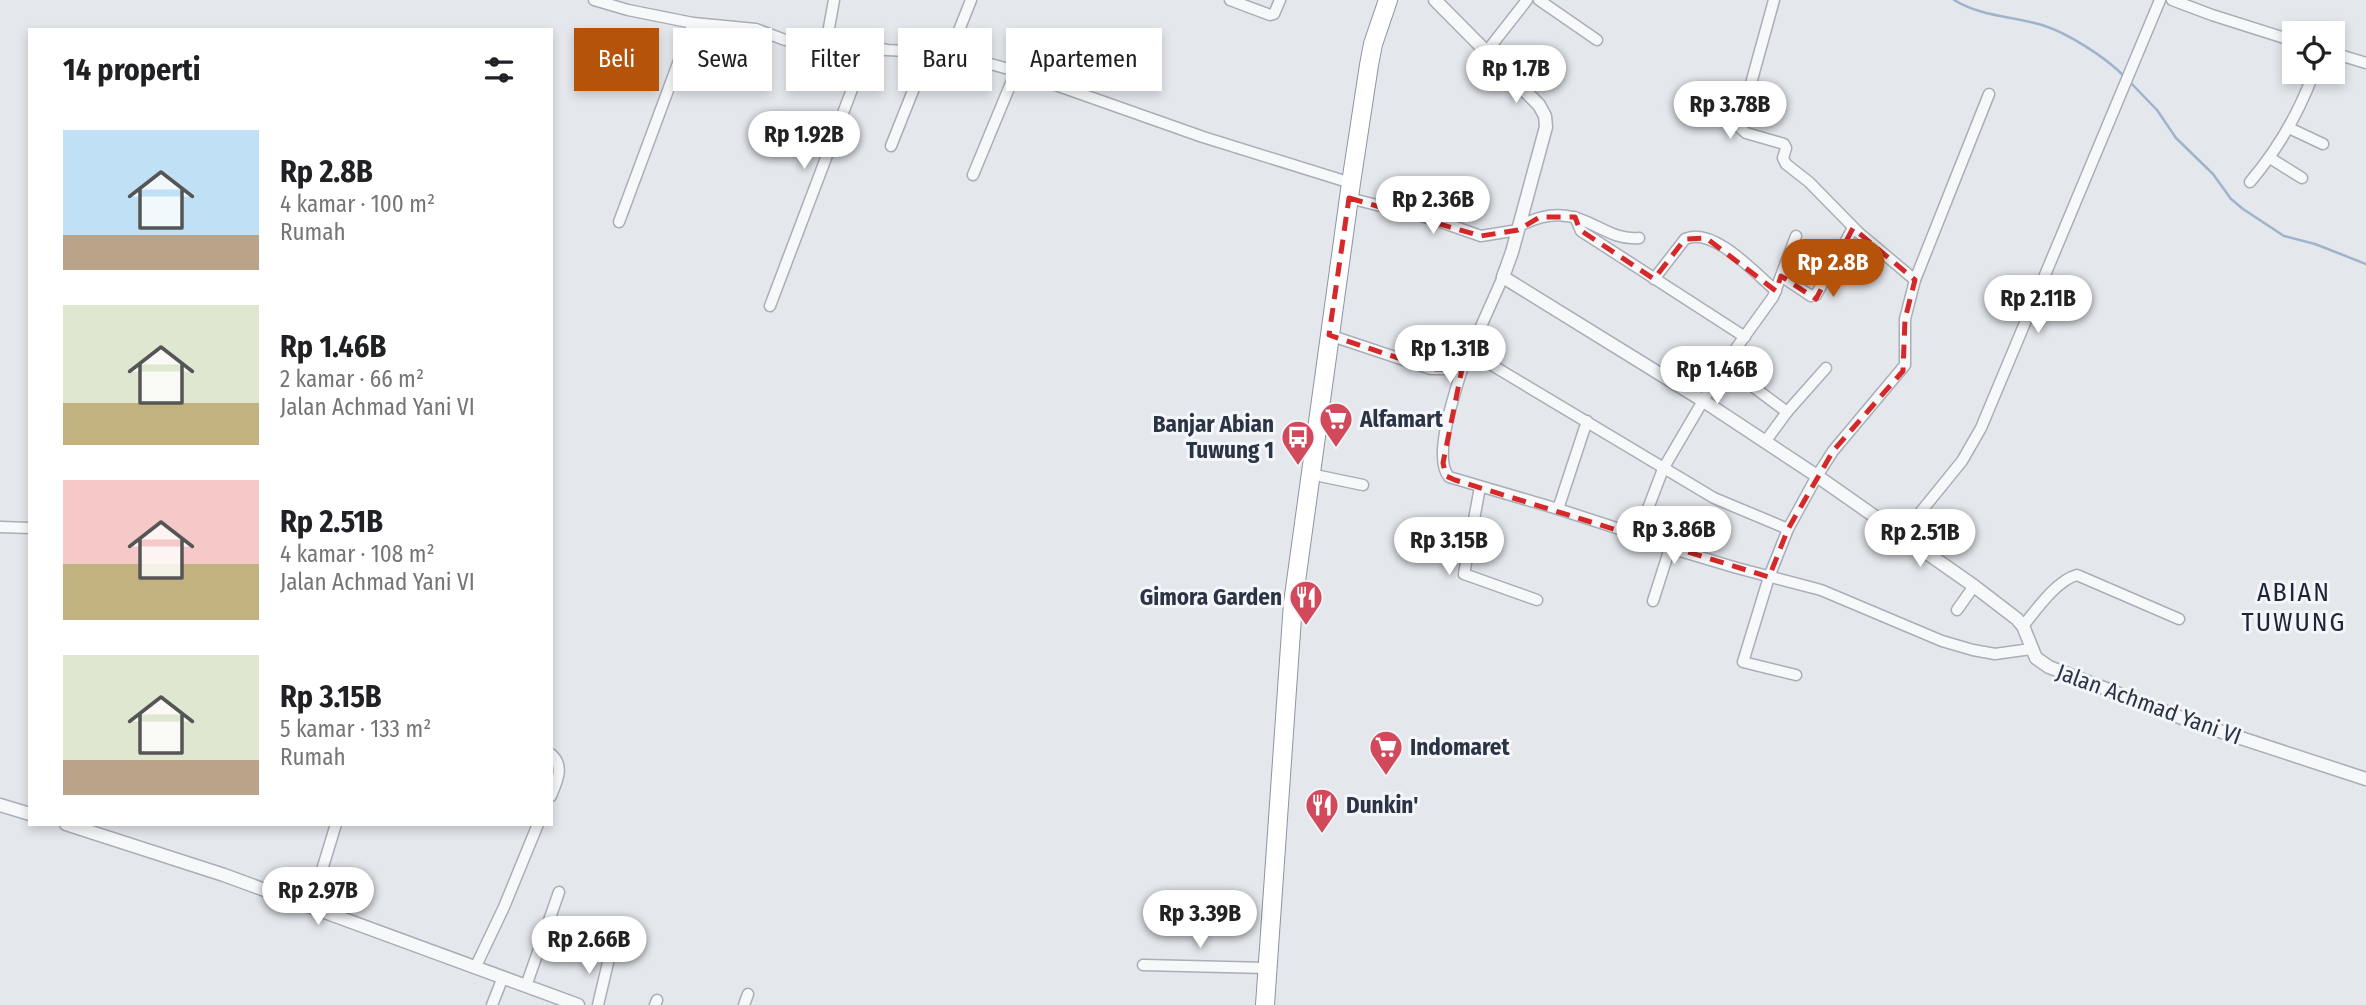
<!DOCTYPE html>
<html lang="id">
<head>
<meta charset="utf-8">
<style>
  body { margin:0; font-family:"Fira Sans Condensed",sans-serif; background:#f6f6f6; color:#202124; height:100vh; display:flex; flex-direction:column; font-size:26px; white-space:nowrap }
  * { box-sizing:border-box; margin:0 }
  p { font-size:23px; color:#757577 }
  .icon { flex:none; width:38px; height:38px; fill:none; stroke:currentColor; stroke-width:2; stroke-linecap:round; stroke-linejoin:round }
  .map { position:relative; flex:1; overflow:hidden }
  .details { position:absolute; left:28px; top:28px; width:525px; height:798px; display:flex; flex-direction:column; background:#fff; border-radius:0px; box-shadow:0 4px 10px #0003 }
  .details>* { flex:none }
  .top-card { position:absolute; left:574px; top:28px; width:665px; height:63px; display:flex; gap:14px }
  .controls { position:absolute; left:2282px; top:21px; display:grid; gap:14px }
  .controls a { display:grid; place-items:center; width:63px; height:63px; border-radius:0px; background:#fff; box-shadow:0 4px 10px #0003; font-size:35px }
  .price { position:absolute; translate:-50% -60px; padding:0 16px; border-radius:24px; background:#fff; color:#222; font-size:23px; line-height:46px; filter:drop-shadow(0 2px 4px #0008) }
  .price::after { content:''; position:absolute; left:50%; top:42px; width:21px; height:16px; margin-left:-10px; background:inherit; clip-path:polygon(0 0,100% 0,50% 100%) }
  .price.active { background:#b45309; color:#fff }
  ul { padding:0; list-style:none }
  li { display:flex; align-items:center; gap:21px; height:175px; padding:0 35px }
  li span { display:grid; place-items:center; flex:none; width:196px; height:140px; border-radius:0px; color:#555 }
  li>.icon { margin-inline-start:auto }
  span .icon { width:84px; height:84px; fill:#fffc; stroke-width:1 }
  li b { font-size:30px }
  h2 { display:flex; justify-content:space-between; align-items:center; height:84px; padding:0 35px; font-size:30px }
  .chip { padding:0 24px; border-radius:0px; background:#fff; box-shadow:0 4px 10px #0003; font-size:24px; line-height:63px }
  .chip.active { background:#b45309; color:#fff }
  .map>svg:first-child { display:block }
</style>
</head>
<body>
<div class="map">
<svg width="2366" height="1005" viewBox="0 0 2366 1005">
  <rect width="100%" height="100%" fill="#e4e7ec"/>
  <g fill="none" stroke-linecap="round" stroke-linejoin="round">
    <g stroke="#9fb4cc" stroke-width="2.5">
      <path d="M1954,0C1982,17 2012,16 2042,25C2068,33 2105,57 2124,76"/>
      <polyline points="2129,81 2157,110 2176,138 2213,174 2231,199 2243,209 2284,236 2315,244 2366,264"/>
    </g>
    <defs>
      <g id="minor">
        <polyline points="594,0 628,10 693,23 756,29 785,40 827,39 887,50 950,53 1016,71 1203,137 1351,183"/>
        <polyline points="1230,0 1270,15 1274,14 1280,0"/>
        <polyline points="1539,0 1597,40"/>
        <polyline points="1774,0 1739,127 1746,133 1784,144 1786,148 1783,158 1786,164 1809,182 1859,233 1915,280"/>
        <polyline points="2172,0 2212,15 2294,41"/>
        <polyline points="827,39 834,0"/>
        <polyline points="1487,51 1527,0"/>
        <polyline points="950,53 971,0"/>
        <polyline points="2333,53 2366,63"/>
        <polyline points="2289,128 2323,144"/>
        <polyline points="891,146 928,53"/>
        <polyline points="2270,158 2302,178"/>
        <polyline points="973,175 1016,71"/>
        <path d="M2250,182C2278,149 2299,113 2314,72"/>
        <polyline points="1349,198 1432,219 1481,236 1518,230"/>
        <polyline points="1575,217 1581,231 1745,337"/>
        <polyline points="619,222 693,23"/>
        <path d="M1519,226C1534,219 1549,213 1567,216C1593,219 1611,241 1639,238"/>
        <polyline points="1781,276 1811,296 1816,295 1853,228"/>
        <path d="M1654,279L1685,239C1713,226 1755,273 1776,291"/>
        <polyline points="770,306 868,47"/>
        <polyline points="1329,335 1431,369 1462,369 1503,277"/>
        <polyline points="1470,352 1714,498 1788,529"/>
        <polyline points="1724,365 1787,412"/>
        <path d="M1462,369C1455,393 1432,458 1449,477L1558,509L1638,535L1670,548L1737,568L1821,590L1942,641L1973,650L1995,654L2031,649"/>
        <polyline points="1765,442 1787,412 1826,368"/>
        <polyline points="1310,474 1363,485"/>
        <polyline points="1480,487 1464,574 1537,600"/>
        <polyline points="1558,509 1587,421"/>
        <polyline points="0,527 30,528"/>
        <polyline points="1638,535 1663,469 1724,365 1773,297 1796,236"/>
        <polyline points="1902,535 1962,461 1981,428 2160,0"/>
        <polyline points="1653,601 1670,548"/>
        <polyline points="1957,610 1974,586"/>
        <path d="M2023,626C2036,610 2057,580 2077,575L2179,619"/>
        <polyline points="1796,675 1743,662 1769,577 1788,529 1817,476 1833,451 1905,365 1905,319 1915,280 1989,94"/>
        <path d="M551,754C565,766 557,781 551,796"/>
        <polyline points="311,906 336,824"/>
        <polyline points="1143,965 1267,968"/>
        <polyline points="475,968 504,907 538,824"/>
        <polyline points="526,986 559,892"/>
        <polyline points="492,1005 503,977"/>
        <polyline points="598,1005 610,954"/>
        <polyline points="655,1005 657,1000"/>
        <polyline points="744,1005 748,994"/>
      </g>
      <g id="tertiary">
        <polyline points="1435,0 1539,105 1545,116 1546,127 1512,252 1503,277 1702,400 1817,476 1974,586 2017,619 2023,626 2036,658 2049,667 2195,723 2366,779"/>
        <polyline points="0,805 30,814"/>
        <polyline points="66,824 224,875 578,1005"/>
      </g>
      <polyline id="trunk" points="1265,1005 1293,603 1351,183 1369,65 1373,44 1388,0"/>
    </defs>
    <use href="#minor" stroke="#a9aeb7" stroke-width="13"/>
    <use href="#tertiary" stroke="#a9aeb7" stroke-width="15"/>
    <use href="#trunk" stroke="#8b94a3" stroke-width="20"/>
    <use href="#minor" stroke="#f7f8fa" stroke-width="10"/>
    <use href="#tertiary" stroke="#f7f8fa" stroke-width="12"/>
    <use href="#trunk" stroke="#fff" stroke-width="18"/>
  </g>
  <path fill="none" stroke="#d62828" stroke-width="5" stroke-dasharray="14 9" stroke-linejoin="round" d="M1349,198L1481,236L1518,230L1540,217H1575L1580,230L1654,279L1685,239L1706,238L1776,291L1781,276L1816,299L1853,228L1915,280L1905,319L1903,371L1833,451L1788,529L1769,577L1455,480L1446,476L1443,463L1462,369H1431L1329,335Z"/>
  <defs>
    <symbol id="supermarket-pin" viewBox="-11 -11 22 30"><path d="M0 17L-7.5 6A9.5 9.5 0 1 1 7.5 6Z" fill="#d1495b" stroke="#f4f6f9"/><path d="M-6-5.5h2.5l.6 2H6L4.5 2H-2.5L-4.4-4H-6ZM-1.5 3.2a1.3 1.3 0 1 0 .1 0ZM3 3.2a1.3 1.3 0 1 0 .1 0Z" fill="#fff"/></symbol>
    <symbol id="bus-pin" viewBox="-11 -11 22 30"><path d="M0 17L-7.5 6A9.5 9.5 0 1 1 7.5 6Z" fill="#d1495b" stroke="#f4f6f9"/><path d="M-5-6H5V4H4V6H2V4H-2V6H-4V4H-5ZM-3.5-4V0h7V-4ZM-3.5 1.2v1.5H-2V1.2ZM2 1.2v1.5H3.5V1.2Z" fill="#fff"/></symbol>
    <symbol id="restaurant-pin" viewBox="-11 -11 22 30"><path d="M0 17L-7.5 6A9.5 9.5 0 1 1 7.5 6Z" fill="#d1495b" stroke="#f4f6f9"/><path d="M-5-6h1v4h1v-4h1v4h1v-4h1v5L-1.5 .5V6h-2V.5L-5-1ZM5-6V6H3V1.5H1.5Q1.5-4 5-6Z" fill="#fff"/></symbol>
  </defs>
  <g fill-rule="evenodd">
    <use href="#supermarket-pin" x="1317" y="400" width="38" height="52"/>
    <use href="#bus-pin" x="1279" y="418" width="38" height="52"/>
    <use href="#restaurant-pin" x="1287" y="578" width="38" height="52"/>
    <use href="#supermarket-pin" x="1367" y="728" width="38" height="52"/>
    <use href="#restaurant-pin" x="1303" y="786" width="38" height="52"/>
  </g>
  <g text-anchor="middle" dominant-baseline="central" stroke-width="6" stroke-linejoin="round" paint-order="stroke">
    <g font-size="23" font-weight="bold" fill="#2b3445" stroke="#f4f6f9" text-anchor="start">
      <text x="1360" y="419">Alfamart</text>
      <text x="1274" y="424" text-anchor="end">Banjar Abian<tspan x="1274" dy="26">Tuwung 1</tspan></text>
      <text x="1282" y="597" text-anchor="end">Gimora Garden</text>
      <text x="1410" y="747">Indomaret</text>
      <text x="1346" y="805">Dunkin'</text>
    </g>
    <g font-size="23" fill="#2b3445" stroke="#f4f6f9">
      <text transform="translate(2149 704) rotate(20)">Jalan Achmad Yani VI</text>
    </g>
    <g font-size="26" letter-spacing="2" fill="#1d2536" stroke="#f4f6f9">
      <text x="2294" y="592">ABIAN<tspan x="2294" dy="30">TUWUNG</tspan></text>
    </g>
  </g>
</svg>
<div class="controls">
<a><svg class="icon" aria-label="locate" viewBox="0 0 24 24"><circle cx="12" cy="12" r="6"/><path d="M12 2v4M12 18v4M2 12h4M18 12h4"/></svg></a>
</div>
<b class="price" style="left:1516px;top:105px">Rp 1.7B</b>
<b class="price" style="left:1730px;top:141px">Rp 3.78B</b>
<b class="price" style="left:804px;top:171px">Rp 1.92B</b>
<b class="price" style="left:1433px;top:236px">Rp 2.36B</b>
<b class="price active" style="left:1833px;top:299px">Rp 2.8B</b>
<b class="price" style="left:2038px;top:335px">Rp 2.11B</b>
<b class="price" style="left:1450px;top:385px">Rp 1.31B</b>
<b class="price" style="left:1717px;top:406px">Rp 1.46B</b>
<b class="price" style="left:1674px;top:566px">Rp 3.86B</b>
<b class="price" style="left:1920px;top:569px">Rp 2.51B</b>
<b class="price" style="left:1449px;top:577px">Rp 3.15B</b>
<b class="price" style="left:318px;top:927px">Rp 2.97B</b>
<b class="price" style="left:1200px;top:950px">Rp 3.39B</b>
<b class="price" style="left:589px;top:976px">Rp 2.66B</b>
<div class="top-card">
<a class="chip active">Beli</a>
<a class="chip">Sewa</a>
<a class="chip">Filter</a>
<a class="chip">Baru</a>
<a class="chip">Apartemen</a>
</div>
<section class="details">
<h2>14 properti<svg class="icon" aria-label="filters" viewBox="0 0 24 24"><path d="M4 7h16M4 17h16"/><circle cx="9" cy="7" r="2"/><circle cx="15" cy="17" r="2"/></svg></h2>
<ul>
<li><span style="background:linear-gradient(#bfe0f5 75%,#b9a48a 0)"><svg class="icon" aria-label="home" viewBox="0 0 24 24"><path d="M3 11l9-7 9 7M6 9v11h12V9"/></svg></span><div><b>Rp 2.8B</b><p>4 kamar · 100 m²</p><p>Rumah</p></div></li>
<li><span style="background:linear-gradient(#dfe7d0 70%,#c2b280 0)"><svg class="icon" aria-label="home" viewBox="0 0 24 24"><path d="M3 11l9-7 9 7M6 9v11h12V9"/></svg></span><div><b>Rp 1.46B</b><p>2 kamar · 66 m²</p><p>Jalan Achmad Yani VI</p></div></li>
<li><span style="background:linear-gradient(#f6c9c9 60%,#c2b280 0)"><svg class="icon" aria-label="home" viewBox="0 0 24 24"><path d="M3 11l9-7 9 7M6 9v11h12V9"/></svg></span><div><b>Rp 2.51B</b><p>4 kamar · 108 m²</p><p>Jalan Achmad Yani VI</p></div></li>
<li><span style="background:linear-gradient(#dfe7d0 75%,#b9a48a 0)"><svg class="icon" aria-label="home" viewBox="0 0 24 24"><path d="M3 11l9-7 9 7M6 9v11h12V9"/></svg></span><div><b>Rp 3.15B</b><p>5 kamar · 133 m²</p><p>Rumah</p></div></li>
</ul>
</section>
</div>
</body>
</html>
